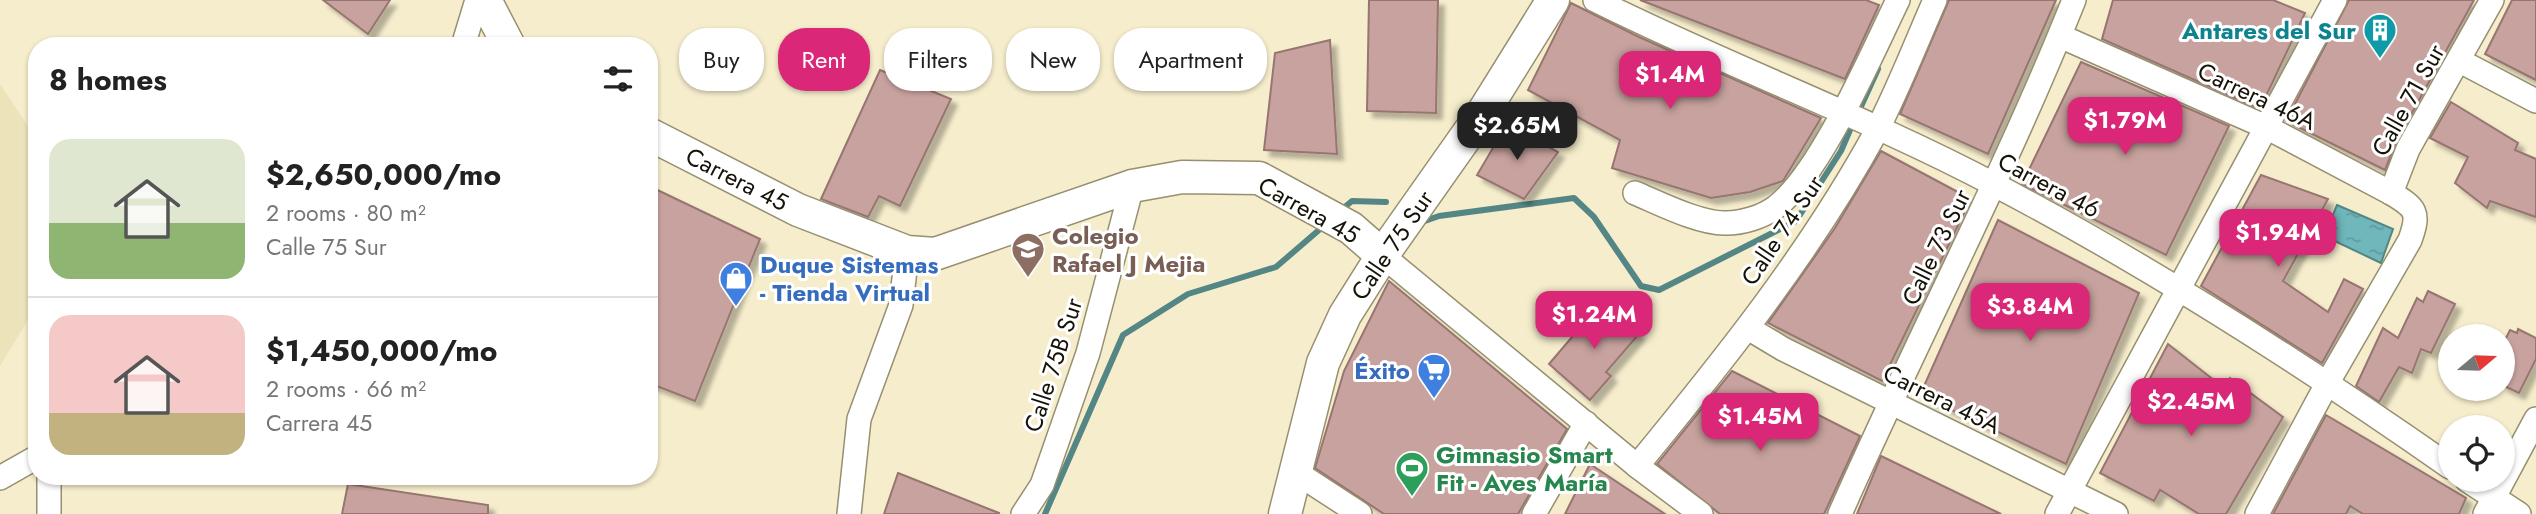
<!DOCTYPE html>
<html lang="en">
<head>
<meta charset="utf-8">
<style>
  body { margin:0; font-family:Jost,sans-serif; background:#f2f2f2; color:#222; height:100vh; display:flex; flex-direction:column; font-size:26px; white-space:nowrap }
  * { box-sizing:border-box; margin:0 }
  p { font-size:23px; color:#767676 }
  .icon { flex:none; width:38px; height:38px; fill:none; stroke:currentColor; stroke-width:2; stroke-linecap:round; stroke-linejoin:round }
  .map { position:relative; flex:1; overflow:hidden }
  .panel { position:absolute; left:28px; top:37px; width:630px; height:448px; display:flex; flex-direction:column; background:#fff; border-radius:28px; box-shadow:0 2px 5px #0004 }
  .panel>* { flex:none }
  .hud { position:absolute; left:679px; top:28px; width:665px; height:63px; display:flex; gap:14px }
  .needle { width:46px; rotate:71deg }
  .tools { position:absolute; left:2438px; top:324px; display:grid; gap:14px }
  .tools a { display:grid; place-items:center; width:77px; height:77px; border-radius:50%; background:#fff; box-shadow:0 2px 5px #0004; font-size:35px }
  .price { position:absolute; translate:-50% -60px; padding:0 16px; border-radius:14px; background:#db2777; color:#fff; font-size:23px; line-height:46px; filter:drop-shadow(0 2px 4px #0008) }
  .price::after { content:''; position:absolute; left:50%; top:42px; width:21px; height:16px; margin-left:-10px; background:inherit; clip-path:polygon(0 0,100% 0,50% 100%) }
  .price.on { background:#222; color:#fff }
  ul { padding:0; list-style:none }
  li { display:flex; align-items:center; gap:21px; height:175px; padding:0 21px }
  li+li { border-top:2px solid #e0e0e0 }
  li span { display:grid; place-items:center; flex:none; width:196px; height:140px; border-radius:21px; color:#555 }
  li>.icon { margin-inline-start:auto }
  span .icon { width:84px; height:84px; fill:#fffc; stroke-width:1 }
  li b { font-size:30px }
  h2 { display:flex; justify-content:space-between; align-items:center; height:84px; padding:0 21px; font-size:30px }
  .chip { padding:0 24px; border-radius:28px; background:#fff; box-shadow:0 2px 5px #0004; font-size:24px; line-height:63px }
  .chip.on { background:#db2777; color:#fff }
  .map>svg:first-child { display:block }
</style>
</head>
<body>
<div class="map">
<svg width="2536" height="514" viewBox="0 0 2536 514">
  <defs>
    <pattern id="water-ripples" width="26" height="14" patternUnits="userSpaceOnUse" patternTransform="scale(1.75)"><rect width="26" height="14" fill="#6fb7bb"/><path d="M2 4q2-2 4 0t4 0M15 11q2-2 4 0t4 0" fill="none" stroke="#5f9c9f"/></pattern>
    <filter id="shadow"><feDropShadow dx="6" dy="6" stdDeviation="2" flood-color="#0004"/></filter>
  </defs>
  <rect width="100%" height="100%" fill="#f6edcc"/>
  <polygon fill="#ede3bb" points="0,84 37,140 37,305 0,366"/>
  <polygon fill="url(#water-ripples)" stroke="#548685" stroke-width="2" points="2337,205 2393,229 2381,263 2324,236"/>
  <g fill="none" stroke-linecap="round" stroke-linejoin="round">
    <g stroke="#548685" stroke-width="6">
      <polyline points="1858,113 1878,69"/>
      <polyline points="1346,206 1352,201 1386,202"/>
      <polyline points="1422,222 1439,216 1574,198 1594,217 1641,286 1659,290 1796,221 1841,151 1853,123"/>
      <polyline points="1045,514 1123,335 1188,294 1276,267 1319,230"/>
    </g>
  </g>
  <g fill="#c7a29e" stroke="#977471" stroke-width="2" filter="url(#shadow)">
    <polygon points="323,0 390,0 368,34"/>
    <polygon points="1369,0 1438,0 1436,113 1367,111"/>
    <polygon points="1640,0 1866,0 1879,5 1845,79"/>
    <polygon points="1949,0 2056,0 1988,154 1900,114"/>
    <polygon points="2113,0 2273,0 2305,13 2260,109 2102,39"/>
    <polygon points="2349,0 2474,0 2396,142 2385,170 2286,121"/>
    <polygon points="2512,0 2536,0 2536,80 2485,54"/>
    <polygon points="1571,3 1639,37 1821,118 1783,181 1750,192 1711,198 1612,168 1620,140 1528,90"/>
    <polygon points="1330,40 1337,154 1264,150 1275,53"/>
    <polygon points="2081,62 2229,126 2166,255 2022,184"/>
    <polygon points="880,70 951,99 900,206 879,196 868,217 821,199"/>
    <polygon points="2451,102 2518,143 2515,150 2536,159 2536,217 2490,201 2487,208 2455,183 2468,157 2430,138"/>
    <polygon points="1507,124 1558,152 1524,199 1477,175"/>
    <polygon points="1881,151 1971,199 1882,381 1768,323 1835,228"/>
    <polygon points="2261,175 2328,199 2283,281 2328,312 2344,279 2363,289 2322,363 2201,286"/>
    <polygon points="649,186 760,239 695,401 649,383"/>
    <polygon points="1998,220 2139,293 2066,464 1920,395"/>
    <polygon points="1389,281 1567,429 1518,514 1384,514 1315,468 1344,371"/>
    <polygon points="2428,291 2455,304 2431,353 2421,349 2412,373 2399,367 2379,402 2356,386 2383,328 2398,338 2417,298 2423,302"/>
    <polygon points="1602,302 1639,334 1606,372 1611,376 1590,400 1549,364"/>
    <polygon points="2518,329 2536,338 2536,359 2519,393 2502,385 2502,361 2509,348 2503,344 2510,330 2517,333"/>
    <polygon points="2168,344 2224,388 2230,378 2283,417 2226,514 2199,514 2160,490 2154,501 2100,473"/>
    <polygon points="1732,371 1860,436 1824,514 1720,514 1657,464"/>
    <polygon points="2326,415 2466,498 2459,514 2363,514 2350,506 2346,514 2273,514"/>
    <polygon points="1881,456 2001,514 1857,514"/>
    <polygon points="1590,464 1665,514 1565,514"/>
    <polygon points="898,473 999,513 999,514 884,514"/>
    <polygon points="348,484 488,505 488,514 342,514"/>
  </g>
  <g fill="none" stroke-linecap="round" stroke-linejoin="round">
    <defs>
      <g id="street">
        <path d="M1595,0C1727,66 1867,117 1997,186C2155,269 2304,365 2450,467"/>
        <path d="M2060,36L2266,127L2391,193C2416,208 2420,212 2410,240L2328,382L2257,514"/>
        <polyline points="463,46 477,0"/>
        <polyline points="2460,61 2536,101"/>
        <path d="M1635,193C1659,203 1700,224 1726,223C1743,223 1762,217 1776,207C1821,173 1872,53 1898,0"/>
        <polyline points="2391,193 2408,149 2492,0"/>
        <polyline points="1383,256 1637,466 1701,514"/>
        <polyline points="1748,328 1783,349 2116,514"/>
        <path d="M1637,466C1724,360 1810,253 1876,132C1898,90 1916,43 1935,0"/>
        <polyline points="1294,471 1360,514"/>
        <polyline points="0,478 37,457"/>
        <polyline points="2467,480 2519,514"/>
        <polyline points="49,514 49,476"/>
        <polyline points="849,514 859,419 901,305 907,252"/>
        <polyline points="1023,514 1042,485 1088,353 1132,186"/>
        <polyline points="1534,514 1586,423"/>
        <path d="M1840,514C1916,341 2004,175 2074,0"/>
        <polyline points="2057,514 2335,0"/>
        <polyline points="2485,514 2536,419"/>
      </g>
      <g id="secondary">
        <polyline points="485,0 509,46"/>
        <polyline points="649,134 798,210 907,252 935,254 1132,186 1182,177 1259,178 1351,228 1383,256"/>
        <polyline points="1285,514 1323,363 1345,315 1386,250 1484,111 1553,0"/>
      </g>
    </defs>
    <use href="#street" stroke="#968f70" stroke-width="26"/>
    <use href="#secondary" stroke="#968f70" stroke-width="35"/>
    <use href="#street" stroke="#fff" stroke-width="23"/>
    <use href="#secondary" stroke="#fff" stroke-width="32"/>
  </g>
  <defs>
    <symbol id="building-pin" viewBox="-11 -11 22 30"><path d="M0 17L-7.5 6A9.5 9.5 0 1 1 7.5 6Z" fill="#0f9aa8" stroke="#fff"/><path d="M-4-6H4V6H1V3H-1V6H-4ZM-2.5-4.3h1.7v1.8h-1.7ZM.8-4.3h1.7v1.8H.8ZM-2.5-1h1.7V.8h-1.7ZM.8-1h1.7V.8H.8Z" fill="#fff"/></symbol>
    <symbol id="school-pin" viewBox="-11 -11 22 30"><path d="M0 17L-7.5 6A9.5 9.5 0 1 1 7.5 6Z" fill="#8d6e63" stroke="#fff"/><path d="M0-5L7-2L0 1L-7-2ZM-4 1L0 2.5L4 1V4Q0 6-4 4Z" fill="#fff"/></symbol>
    <symbol id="shop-pin" viewBox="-11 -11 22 30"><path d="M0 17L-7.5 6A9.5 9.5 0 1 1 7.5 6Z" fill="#3f7fe0" stroke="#fff"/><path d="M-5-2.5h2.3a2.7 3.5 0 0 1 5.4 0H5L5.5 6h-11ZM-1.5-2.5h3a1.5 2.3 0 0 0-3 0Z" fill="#fff"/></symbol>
    <symbol id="supermarket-pin" viewBox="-11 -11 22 30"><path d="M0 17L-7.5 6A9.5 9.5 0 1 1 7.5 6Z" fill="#3f7fe0" stroke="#fff"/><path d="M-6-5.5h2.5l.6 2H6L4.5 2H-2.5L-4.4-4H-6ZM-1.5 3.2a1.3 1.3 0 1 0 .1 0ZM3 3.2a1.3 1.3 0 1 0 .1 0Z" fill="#fff"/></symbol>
    <symbol id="stadium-pin" viewBox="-11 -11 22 30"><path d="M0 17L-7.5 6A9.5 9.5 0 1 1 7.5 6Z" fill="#2e9e5b" stroke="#fff"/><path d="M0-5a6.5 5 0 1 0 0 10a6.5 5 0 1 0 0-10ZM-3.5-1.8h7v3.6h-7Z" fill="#fff"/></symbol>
  </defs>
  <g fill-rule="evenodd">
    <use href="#building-pin" x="2361" y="11" width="38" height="52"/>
    <use href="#school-pin" x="1009" y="230" width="38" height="52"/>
    <use href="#shop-pin" x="717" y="259" width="38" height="52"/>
    <use href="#supermarket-pin" x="1415" y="351" width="38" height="52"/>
    <use href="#stadium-pin" x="1393" y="449" width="38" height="52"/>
  </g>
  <g text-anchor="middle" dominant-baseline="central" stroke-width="6" stroke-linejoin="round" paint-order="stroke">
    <g font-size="24" font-weight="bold" fill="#0d838f" stroke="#fff" text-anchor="end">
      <text x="2356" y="30">Antares del Sur</text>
    </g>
    <g font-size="24" fill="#151307" stroke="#fff">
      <text transform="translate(2257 96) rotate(25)">Carrera 46A</text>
      <text transform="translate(2408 100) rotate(-61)">Calle 71 Sur</text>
      <text transform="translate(737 179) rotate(27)">Carrera 45</text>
      <text transform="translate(2049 185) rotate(28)">Carrera 46</text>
      <text transform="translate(1309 210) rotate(29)">Carrera 45</text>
      <text transform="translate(1782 230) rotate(-56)">Calle 74 Sur</text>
      <text transform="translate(1392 245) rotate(-56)">Calle 75 Sur</text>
      <text transform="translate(1936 247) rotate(-64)">Calle 73 Sur</text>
      <text transform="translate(1053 365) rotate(-72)">Calle 75B Sur</text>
      <text transform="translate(1942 399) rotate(26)">Carrera 45A</text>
    </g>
    <g font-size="24" font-weight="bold" fill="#785e54" stroke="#fff" text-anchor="start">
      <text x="1052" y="235">Colegio<tspan x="1052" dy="28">Rafael J Mejia</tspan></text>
    </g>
    <g font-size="24" font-weight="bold" fill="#366cbe" stroke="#fff" text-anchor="start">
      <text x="760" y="264">Duque Sistemas<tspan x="760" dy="28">- Tienda Virtual</tspan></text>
      <text x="1410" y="370" text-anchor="end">Éxito</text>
    </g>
    <g font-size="24" font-weight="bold" fill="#27864d" stroke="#fff" text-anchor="start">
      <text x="1436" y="454">Gimnasio Smart<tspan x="1436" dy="28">Fit - Aves María</tspan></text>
    </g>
  </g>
</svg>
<div class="tools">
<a><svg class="needle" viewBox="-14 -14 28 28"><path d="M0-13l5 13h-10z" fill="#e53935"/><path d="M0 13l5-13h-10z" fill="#767676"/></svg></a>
<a><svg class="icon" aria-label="locate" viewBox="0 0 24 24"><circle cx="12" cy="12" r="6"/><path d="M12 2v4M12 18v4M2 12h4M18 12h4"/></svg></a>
</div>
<b class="price" style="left:1670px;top:111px">$1.4M</b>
<b class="price" style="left:2125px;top:157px">$1.79M</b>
<b class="price on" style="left:1517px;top:162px">$2.65M</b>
<b class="price" style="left:2278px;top:269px">$1.94M</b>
<b class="price" style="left:2030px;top:343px">$3.84M</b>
<b class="price" style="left:1594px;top:351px">$1.24M</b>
<b class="price" style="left:2191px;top:438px">$2.45M</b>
<b class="price" style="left:1760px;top:453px">$1.45M</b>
<div class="hud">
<a class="chip">Buy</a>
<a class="chip on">Rent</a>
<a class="chip">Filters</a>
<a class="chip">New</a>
<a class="chip">Apartment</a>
</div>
<section class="panel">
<h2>8 homes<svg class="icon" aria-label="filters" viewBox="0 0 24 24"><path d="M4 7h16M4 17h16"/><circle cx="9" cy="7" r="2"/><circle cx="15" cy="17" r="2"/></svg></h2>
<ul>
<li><span style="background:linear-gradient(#dfe7d0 60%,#8fb573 0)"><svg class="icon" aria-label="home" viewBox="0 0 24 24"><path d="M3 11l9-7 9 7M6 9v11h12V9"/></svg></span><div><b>$2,650,000/mo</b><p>2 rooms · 80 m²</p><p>Calle 75 Sur</p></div></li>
<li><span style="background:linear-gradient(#f6c9c9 70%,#c2b280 0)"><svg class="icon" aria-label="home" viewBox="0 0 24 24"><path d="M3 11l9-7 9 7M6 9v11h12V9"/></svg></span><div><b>$1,450,000/mo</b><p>2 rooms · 66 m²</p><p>Carrera 45</p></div></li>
</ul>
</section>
</div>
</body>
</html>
